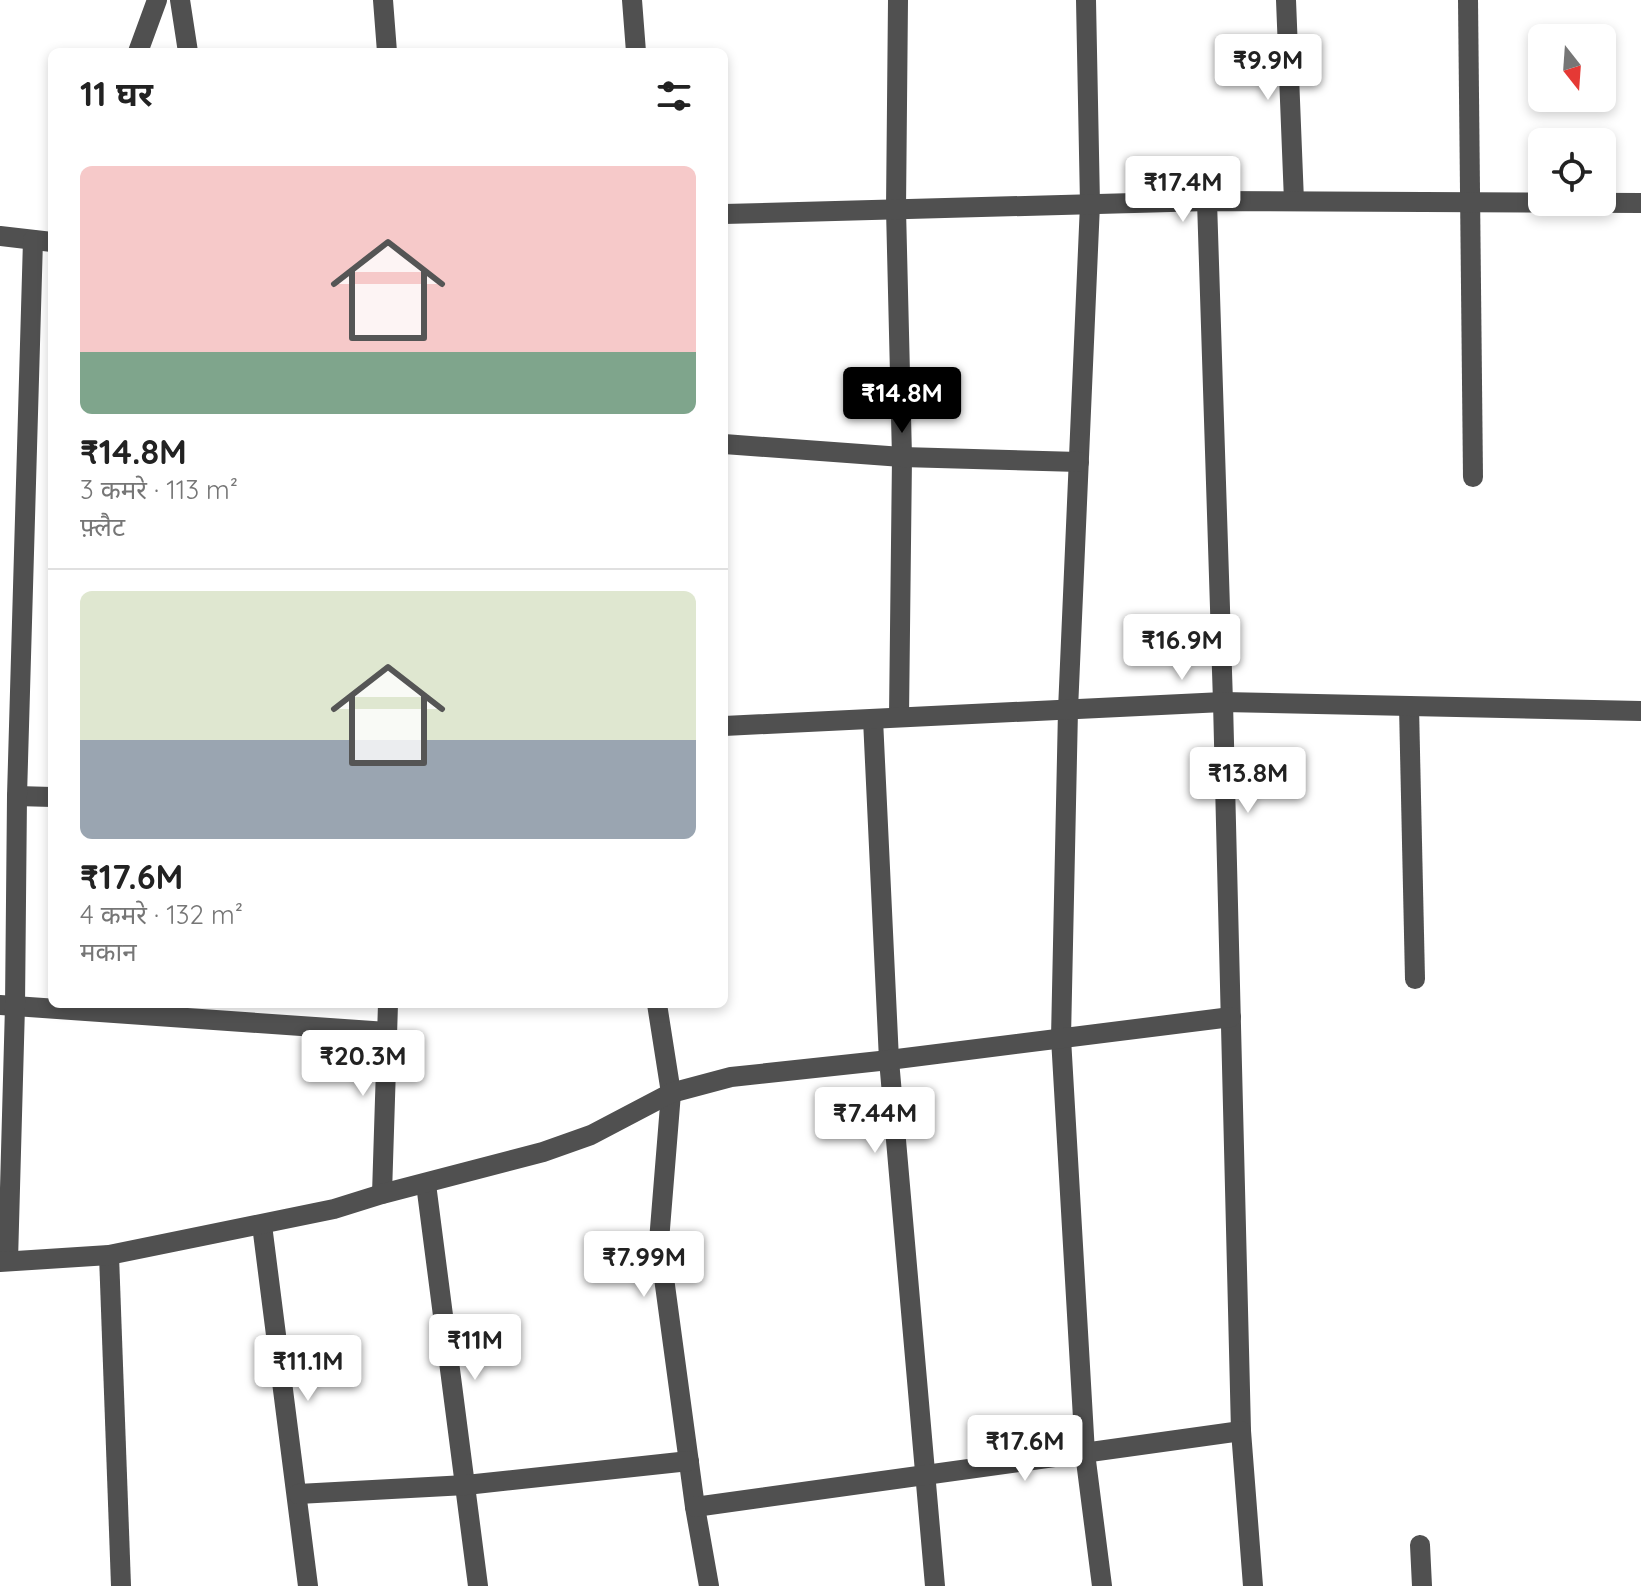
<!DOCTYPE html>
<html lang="hi">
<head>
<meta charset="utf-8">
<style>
  body { margin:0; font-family:Quicksand,"Noto Sans Devanagari",sans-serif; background:#f6f6f6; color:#222; height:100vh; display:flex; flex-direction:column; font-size:30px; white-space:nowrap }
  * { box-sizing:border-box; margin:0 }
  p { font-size:26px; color:#767676 }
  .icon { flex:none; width:44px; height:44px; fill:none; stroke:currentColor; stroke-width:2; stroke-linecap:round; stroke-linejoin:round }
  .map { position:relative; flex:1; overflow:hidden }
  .panel { position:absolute; left:48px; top:48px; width:680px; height:960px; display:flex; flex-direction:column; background:#fff; border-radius:12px; box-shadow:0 4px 12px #0003 }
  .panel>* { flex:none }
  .needle { width:52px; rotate:163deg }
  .tools { position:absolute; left:1528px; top:24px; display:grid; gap:16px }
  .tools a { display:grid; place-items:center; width:88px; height:88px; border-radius:12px; background:#fff; box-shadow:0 4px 12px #0003; font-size:40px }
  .price { position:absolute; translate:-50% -68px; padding:0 18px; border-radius:8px; background:#fff; color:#222; font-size:26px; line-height:52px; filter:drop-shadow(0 2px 4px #0008) }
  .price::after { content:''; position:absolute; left:50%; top:48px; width:24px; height:18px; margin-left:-12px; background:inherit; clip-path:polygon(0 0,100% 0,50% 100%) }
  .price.current { background:#000; color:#fff }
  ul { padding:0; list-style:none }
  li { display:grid; align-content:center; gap:16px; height:424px; padding:0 32px }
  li+li { border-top:2px solid #e0e0e0 }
  li span { display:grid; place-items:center; height:248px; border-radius:12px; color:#555 }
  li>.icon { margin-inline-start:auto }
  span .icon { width:144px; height:144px; fill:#fffc; stroke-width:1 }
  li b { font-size:34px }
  h2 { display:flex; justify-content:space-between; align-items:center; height:96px; padding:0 32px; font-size:34px }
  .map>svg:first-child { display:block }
</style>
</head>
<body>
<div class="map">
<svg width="1641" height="1586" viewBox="0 0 1641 1586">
  <rect width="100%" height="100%" fill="#fff"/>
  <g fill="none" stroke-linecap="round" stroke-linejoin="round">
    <g stroke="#505050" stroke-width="20">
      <polyline points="180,0 188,52"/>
      <polyline points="383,0 387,52"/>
      <polyline points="632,0 636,52"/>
      <polyline points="898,0 896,209 902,457 899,717"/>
      <polyline points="1086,0 1090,204 1068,710 1061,1038 1085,1453 1102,1586"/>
      <polyline points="1286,0 1294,201"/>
      <polyline points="1468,0 1473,477"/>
      <polyline points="138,52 157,0"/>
      <polyline points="1207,201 1223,702 1241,1431"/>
      <polyline points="724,214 1207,201 1641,203"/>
      <polyline points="0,236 52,242"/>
      <polyline points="724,444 902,457 1079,462"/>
      <polyline points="1409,706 1415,979"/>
      <polyline points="873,719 889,1060 935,1586"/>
      <polyline points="724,726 1223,702 1641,711"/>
      <polyline points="17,796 52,797"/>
      <polyline points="657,1004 671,1093 659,1241 695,1507 709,1586"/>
      <polyline points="0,1005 387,1032"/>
      <polyline points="426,1184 478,1586"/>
      <polyline points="382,1194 388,1004"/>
      <polyline points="262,1225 308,1586"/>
      <polyline points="109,1255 121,1586"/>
      <polyline points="8,1261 15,1006 17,796 33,240"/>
      <polyline points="0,1262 109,1255 334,1209 382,1194 543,1152 591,1135 671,1093 731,1077 889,1060 1231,1017"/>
      <polyline points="298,1494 466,1485 689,1461"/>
      <polyline points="695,1507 1241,1431 1253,1586"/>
      <polyline points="1420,1545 1422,1586"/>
    </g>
  </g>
</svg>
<div class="tools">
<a><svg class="needle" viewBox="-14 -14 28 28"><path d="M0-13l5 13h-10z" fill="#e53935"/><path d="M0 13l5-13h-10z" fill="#767676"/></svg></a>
<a><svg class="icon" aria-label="locate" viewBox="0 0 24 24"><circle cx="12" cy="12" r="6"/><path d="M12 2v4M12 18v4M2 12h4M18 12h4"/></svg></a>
</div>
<b class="price" style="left:1268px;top:102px">₹9.9M</b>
<b class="price" style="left:1183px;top:224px">₹17.4M</b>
<b class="price current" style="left:902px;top:435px">₹14.8M</b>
<b class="price" style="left:1182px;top:682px">₹16.9M</b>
<b class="price" style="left:1248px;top:815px">₹13.8M</b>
<b class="price" style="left:363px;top:1098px">₹20.3M</b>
<b class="price" style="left:875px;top:1155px">₹7.44M</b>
<b class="price" style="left:644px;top:1299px">₹7.99M</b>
<b class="price" style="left:475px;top:1382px">₹11M</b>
<b class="price" style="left:308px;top:1403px">₹11.1M</b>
<b class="price" style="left:1025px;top:1483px">₹17.6M</b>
<section class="panel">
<h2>11 घर<svg class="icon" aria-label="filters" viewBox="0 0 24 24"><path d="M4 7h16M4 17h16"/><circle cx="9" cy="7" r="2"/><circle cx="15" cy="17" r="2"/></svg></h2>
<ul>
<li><span style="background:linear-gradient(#f6c9c9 75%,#7fa58c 0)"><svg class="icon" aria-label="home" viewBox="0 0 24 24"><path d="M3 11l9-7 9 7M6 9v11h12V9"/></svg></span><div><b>₹14.8M</b><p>3 कमरे · 113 m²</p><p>फ़्लैट</p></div></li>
<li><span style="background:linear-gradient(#dfe7d0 60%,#9aa5b1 0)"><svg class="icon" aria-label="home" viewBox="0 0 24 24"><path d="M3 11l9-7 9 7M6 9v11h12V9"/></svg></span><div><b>₹17.6M</b><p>4 कमरे · 132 m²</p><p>मकान</p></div></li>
</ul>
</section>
</div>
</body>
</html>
